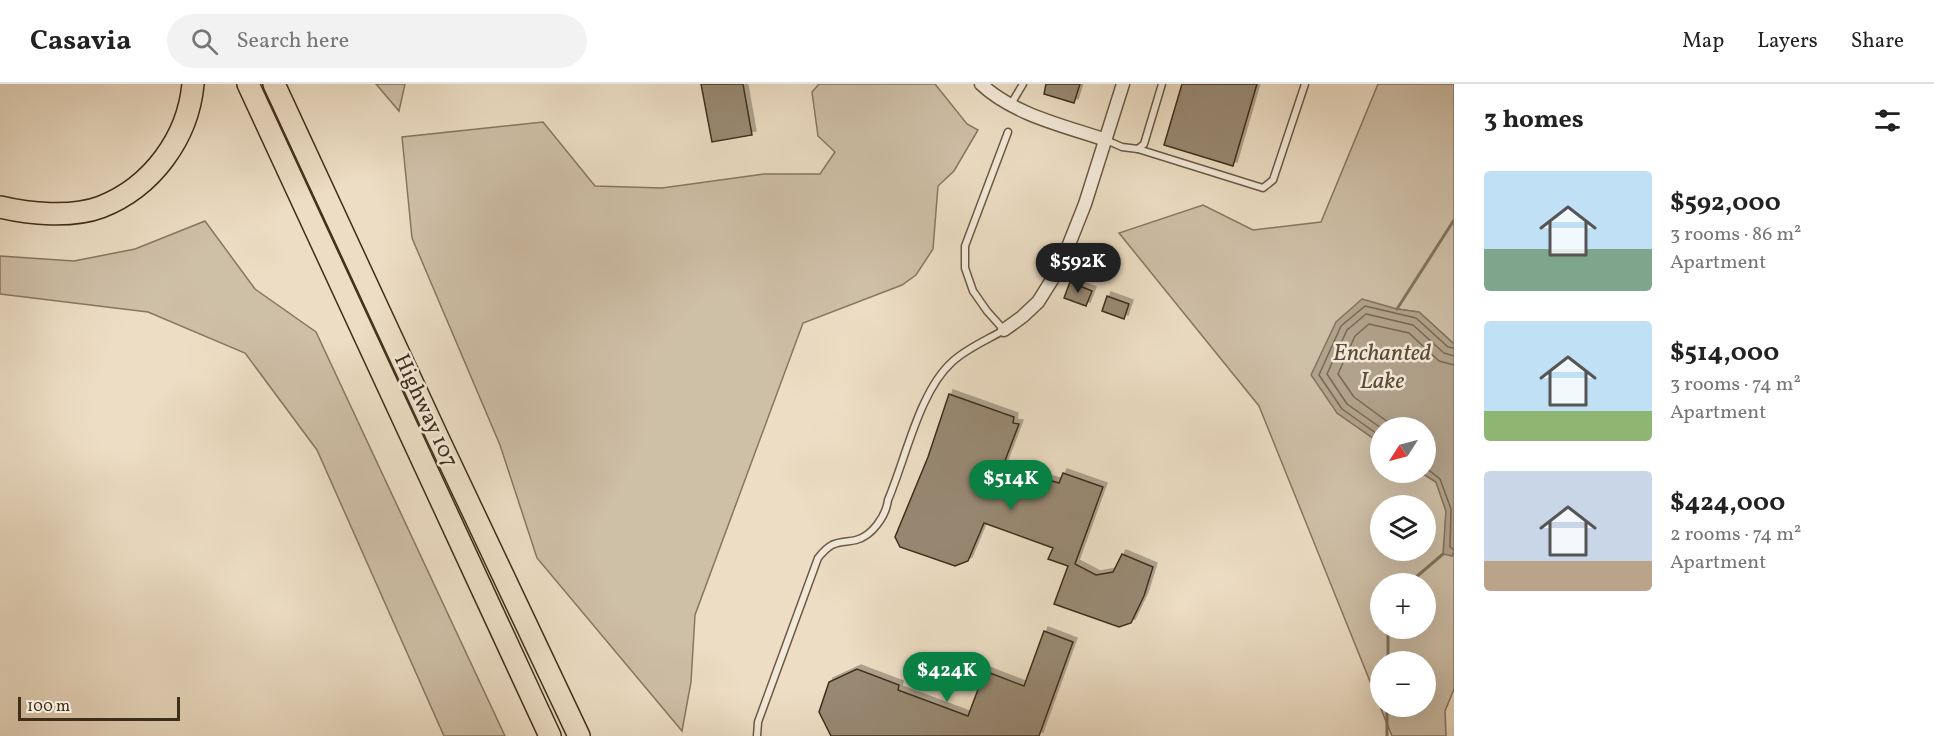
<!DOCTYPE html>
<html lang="en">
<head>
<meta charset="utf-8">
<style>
  body { margin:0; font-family:Vollkorn,serif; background:#f2f2f2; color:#222; height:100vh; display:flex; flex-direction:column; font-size:22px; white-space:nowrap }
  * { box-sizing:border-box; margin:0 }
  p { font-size:20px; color:#767676 }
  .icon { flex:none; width:33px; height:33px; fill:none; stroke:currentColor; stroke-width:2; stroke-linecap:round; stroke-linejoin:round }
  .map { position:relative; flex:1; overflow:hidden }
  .panel { display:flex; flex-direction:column; background:#fff; width:480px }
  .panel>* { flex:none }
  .needle { width:39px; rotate:234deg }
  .fabs { position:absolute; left:1370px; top:333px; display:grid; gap:12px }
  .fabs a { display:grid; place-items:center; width:66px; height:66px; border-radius:50%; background:#fff; box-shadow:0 6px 24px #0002; font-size:30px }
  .scale { position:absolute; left:18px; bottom:15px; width:162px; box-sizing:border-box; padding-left:6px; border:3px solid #3e2f1b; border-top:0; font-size:16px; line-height:21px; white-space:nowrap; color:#3e2f1b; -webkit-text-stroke:4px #f3e9d9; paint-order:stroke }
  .price { position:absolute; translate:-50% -51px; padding:0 14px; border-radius:21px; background:#0b8043; color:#fff; font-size:20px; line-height:39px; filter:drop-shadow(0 2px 3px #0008) }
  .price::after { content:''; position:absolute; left:50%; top:36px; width:18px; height:14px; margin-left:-9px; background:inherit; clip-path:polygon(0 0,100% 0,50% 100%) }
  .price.current { background:#222; color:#fff }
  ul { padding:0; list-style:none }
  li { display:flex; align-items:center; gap:18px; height:150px; padding:0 30px }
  li span { display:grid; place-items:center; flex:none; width:168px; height:120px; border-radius:6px; color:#555 }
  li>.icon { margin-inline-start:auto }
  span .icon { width:72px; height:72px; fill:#fffc; stroke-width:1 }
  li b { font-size:26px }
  h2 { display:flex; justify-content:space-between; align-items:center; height:72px; padding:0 30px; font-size:26px }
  header { display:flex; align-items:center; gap:36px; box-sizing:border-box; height:84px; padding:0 30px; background:#fff; border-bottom:2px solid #e0e0e0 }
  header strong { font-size:28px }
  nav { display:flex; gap:33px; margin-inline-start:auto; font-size:21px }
  .search { width:420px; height:54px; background:#f2f2f2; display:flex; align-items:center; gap:15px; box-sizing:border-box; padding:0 21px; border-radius:33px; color:#767676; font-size:22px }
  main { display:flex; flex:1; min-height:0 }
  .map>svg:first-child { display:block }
</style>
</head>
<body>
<header>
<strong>Casavia</strong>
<div class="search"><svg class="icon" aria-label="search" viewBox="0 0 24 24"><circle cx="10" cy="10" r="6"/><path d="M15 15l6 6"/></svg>Search here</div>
<nav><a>Map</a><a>Layers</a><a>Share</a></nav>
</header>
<main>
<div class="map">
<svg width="1454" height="652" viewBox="0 0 1454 652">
  <defs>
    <filter id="shadow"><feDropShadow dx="4" dy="-4" stdDeviation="0" flood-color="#0004"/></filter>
  </defs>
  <rect width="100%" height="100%" fill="#ecddc4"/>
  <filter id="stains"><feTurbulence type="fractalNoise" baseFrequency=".00333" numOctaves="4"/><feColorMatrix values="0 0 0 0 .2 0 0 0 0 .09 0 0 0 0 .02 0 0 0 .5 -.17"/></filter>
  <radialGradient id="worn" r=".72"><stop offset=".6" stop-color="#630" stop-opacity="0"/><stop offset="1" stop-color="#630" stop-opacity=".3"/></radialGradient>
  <g fill="#cebfa7" stroke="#867761" stroke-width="1.5" fill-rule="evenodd">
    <polygon points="376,0 405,0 399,27"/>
    <polygon points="819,0 935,0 967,40 978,46 954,87 938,102 933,165 916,191 902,201 803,239 695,531 691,598 682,647 537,474 500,361 412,154 402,53 543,38 595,102 662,104 764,90 820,90 835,68 818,52 812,8"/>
    <path d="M1378,0H1454V260L1419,228L1397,225L1337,329L1380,359V388L1422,389L1436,398L1446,427L1444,469L1452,472L1454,467V605L1445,627L1446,652H1392L1259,322L1119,149L1203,121L1253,146L1321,138ZM1380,422H1425V466H1380ZM1380,500H1425V544H1380ZM1380,578H1425V622H1380Z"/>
    <polygon points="205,137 255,205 316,248 505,652 444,652 317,366 245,269 148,228 0,210 0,172 74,177 135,165"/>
  </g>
  <polygon fill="#b1a28b" stroke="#83745e" stroke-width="1.5" points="1362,215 1397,225 1419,228 1454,260 1454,467 1452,472 1443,470 1446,427 1436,398 1422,389 1425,388 1425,344 1380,344 1380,359 1337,329 1311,291 1336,238"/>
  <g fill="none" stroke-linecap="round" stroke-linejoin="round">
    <g stroke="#786853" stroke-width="1.5">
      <polyline points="1381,344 1347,320 1327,290 1347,246 1366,230 1413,241 1444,269 1454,272"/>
      <polyline points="1396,344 1354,313 1338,290 1355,252 1369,240 1409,249 1439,277 1454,281"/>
      <polyline points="1380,352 1342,325 1319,291 1341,242 1365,222 1416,234 1448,263 1454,264"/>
      <polyline points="1425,383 1440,395 1451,425 1450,463 1454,466"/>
    </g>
    <g stroke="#83745e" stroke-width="3">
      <polyline points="1397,225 1454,136"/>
      <polyline points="1408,500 1443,470"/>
      <polyline points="1388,578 1388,544"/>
      <polyline points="1387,652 1387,622"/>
    </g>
  </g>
  <g fill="#988973" stroke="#3e2f1b" stroke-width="1.5" filter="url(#shadow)">
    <polygon points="701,0 743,0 752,51 712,58"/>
    <polygon points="1046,0 1080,0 1074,19 1044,10"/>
    <polygon points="1182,0 1257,0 1233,82 1164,61"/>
    <polygon points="1070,198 1092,207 1086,222 1064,214"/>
    <polygon points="1107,212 1129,220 1124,235 1102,227"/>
    <polygon points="949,310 1014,333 1013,339 1019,340 1003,382 1059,399 1063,389 1103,403 1075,480 1096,491 1113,488 1122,470 1153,483 1144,512 1131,539 1119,543 1054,520 1068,482 1048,475 1053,464 984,439 968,477 955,482 900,463 895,453 928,373"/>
    <polygon points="1044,547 1073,558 1039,652 831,652 819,628 829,598 857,585 899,601 898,606 968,632 985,587 1024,602"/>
  </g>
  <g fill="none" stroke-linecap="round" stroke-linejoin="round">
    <defs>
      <g id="service">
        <polyline points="1011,20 1023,0"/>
        <polyline points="1106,56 1122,63 1138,65 1144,60 1162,0"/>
        <polyline points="1138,65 1263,104 1273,96 1305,0"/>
        <path d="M757,652L758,638L818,474C822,469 826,464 832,461C839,457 848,458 856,456C872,452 886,432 888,416C906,374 919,308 952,278C967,264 987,256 1004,246L987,227L973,207L965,184V162L1008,48"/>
      </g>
      <g id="minor">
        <path d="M981,0C1014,31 1065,42 1106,56"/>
        <polyline points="1004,246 1022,233 1038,218 1060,183 1085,120 1123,0"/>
      </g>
      <g id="motorway">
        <polyline points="248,0 550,652"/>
        <polyline points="274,0 439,356 579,652"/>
        <path d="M0,123C29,130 72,134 101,123C152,103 188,54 193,0"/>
      </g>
    </defs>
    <use href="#service" stroke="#6a5a45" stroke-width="9"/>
    <use href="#minor" stroke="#6a5a45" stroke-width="15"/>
    <use href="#motorway" stroke="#3e2f1b" stroke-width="24"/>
    <use href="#service" stroke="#f3e9d9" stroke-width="6"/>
    <use href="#minor" stroke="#f3e9d9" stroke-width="12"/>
    <use href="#motorway" stroke="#ecddc4" stroke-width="21"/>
  </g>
  <g text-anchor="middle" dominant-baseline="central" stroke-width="5" stroke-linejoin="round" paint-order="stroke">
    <g font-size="22" fill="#3e2f1b" stroke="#f3e9d9">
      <text transform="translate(425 327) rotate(65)">Highway 107</text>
    </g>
    <g font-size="24" font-style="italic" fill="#5b4c37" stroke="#f3e9d9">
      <text x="1382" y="270">Enchanted<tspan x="1382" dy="28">Lake</tspan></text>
    </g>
  </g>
  <rect width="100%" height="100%" filter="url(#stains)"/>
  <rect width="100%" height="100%" fill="url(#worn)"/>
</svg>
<div class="fabs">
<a><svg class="needle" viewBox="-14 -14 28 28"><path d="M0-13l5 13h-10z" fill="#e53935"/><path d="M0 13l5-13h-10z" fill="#767676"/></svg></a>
<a><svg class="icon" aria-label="layers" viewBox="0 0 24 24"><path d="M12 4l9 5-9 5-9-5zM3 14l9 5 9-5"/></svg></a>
<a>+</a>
<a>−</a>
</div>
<div class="scale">100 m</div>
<b class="price current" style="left:1078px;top:210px">$592K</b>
<b class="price" style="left:1011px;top:427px">$514K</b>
<b class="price" style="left:947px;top:619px">$424K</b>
</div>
<section class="panel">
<h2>3 homes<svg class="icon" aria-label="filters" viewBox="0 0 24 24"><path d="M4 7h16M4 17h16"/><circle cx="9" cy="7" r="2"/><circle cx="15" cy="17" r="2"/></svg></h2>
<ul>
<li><span style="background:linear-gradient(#bfe0f5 65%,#7fa58c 0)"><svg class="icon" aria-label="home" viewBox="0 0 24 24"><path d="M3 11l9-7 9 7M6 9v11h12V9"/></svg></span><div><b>$592,000</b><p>3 rooms · 86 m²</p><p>Apartment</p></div></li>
<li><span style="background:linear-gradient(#bfe0f5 75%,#8fb573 0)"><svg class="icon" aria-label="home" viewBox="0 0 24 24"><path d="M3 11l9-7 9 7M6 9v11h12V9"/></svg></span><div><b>$514,000</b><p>3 rooms · 74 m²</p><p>Apartment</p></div></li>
<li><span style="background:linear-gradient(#c9d6e8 75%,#b9a48a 0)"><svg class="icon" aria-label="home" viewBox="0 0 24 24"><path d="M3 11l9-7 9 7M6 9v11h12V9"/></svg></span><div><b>$424,000</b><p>2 rooms · 74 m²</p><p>Apartment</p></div></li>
</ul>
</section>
</main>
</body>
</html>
